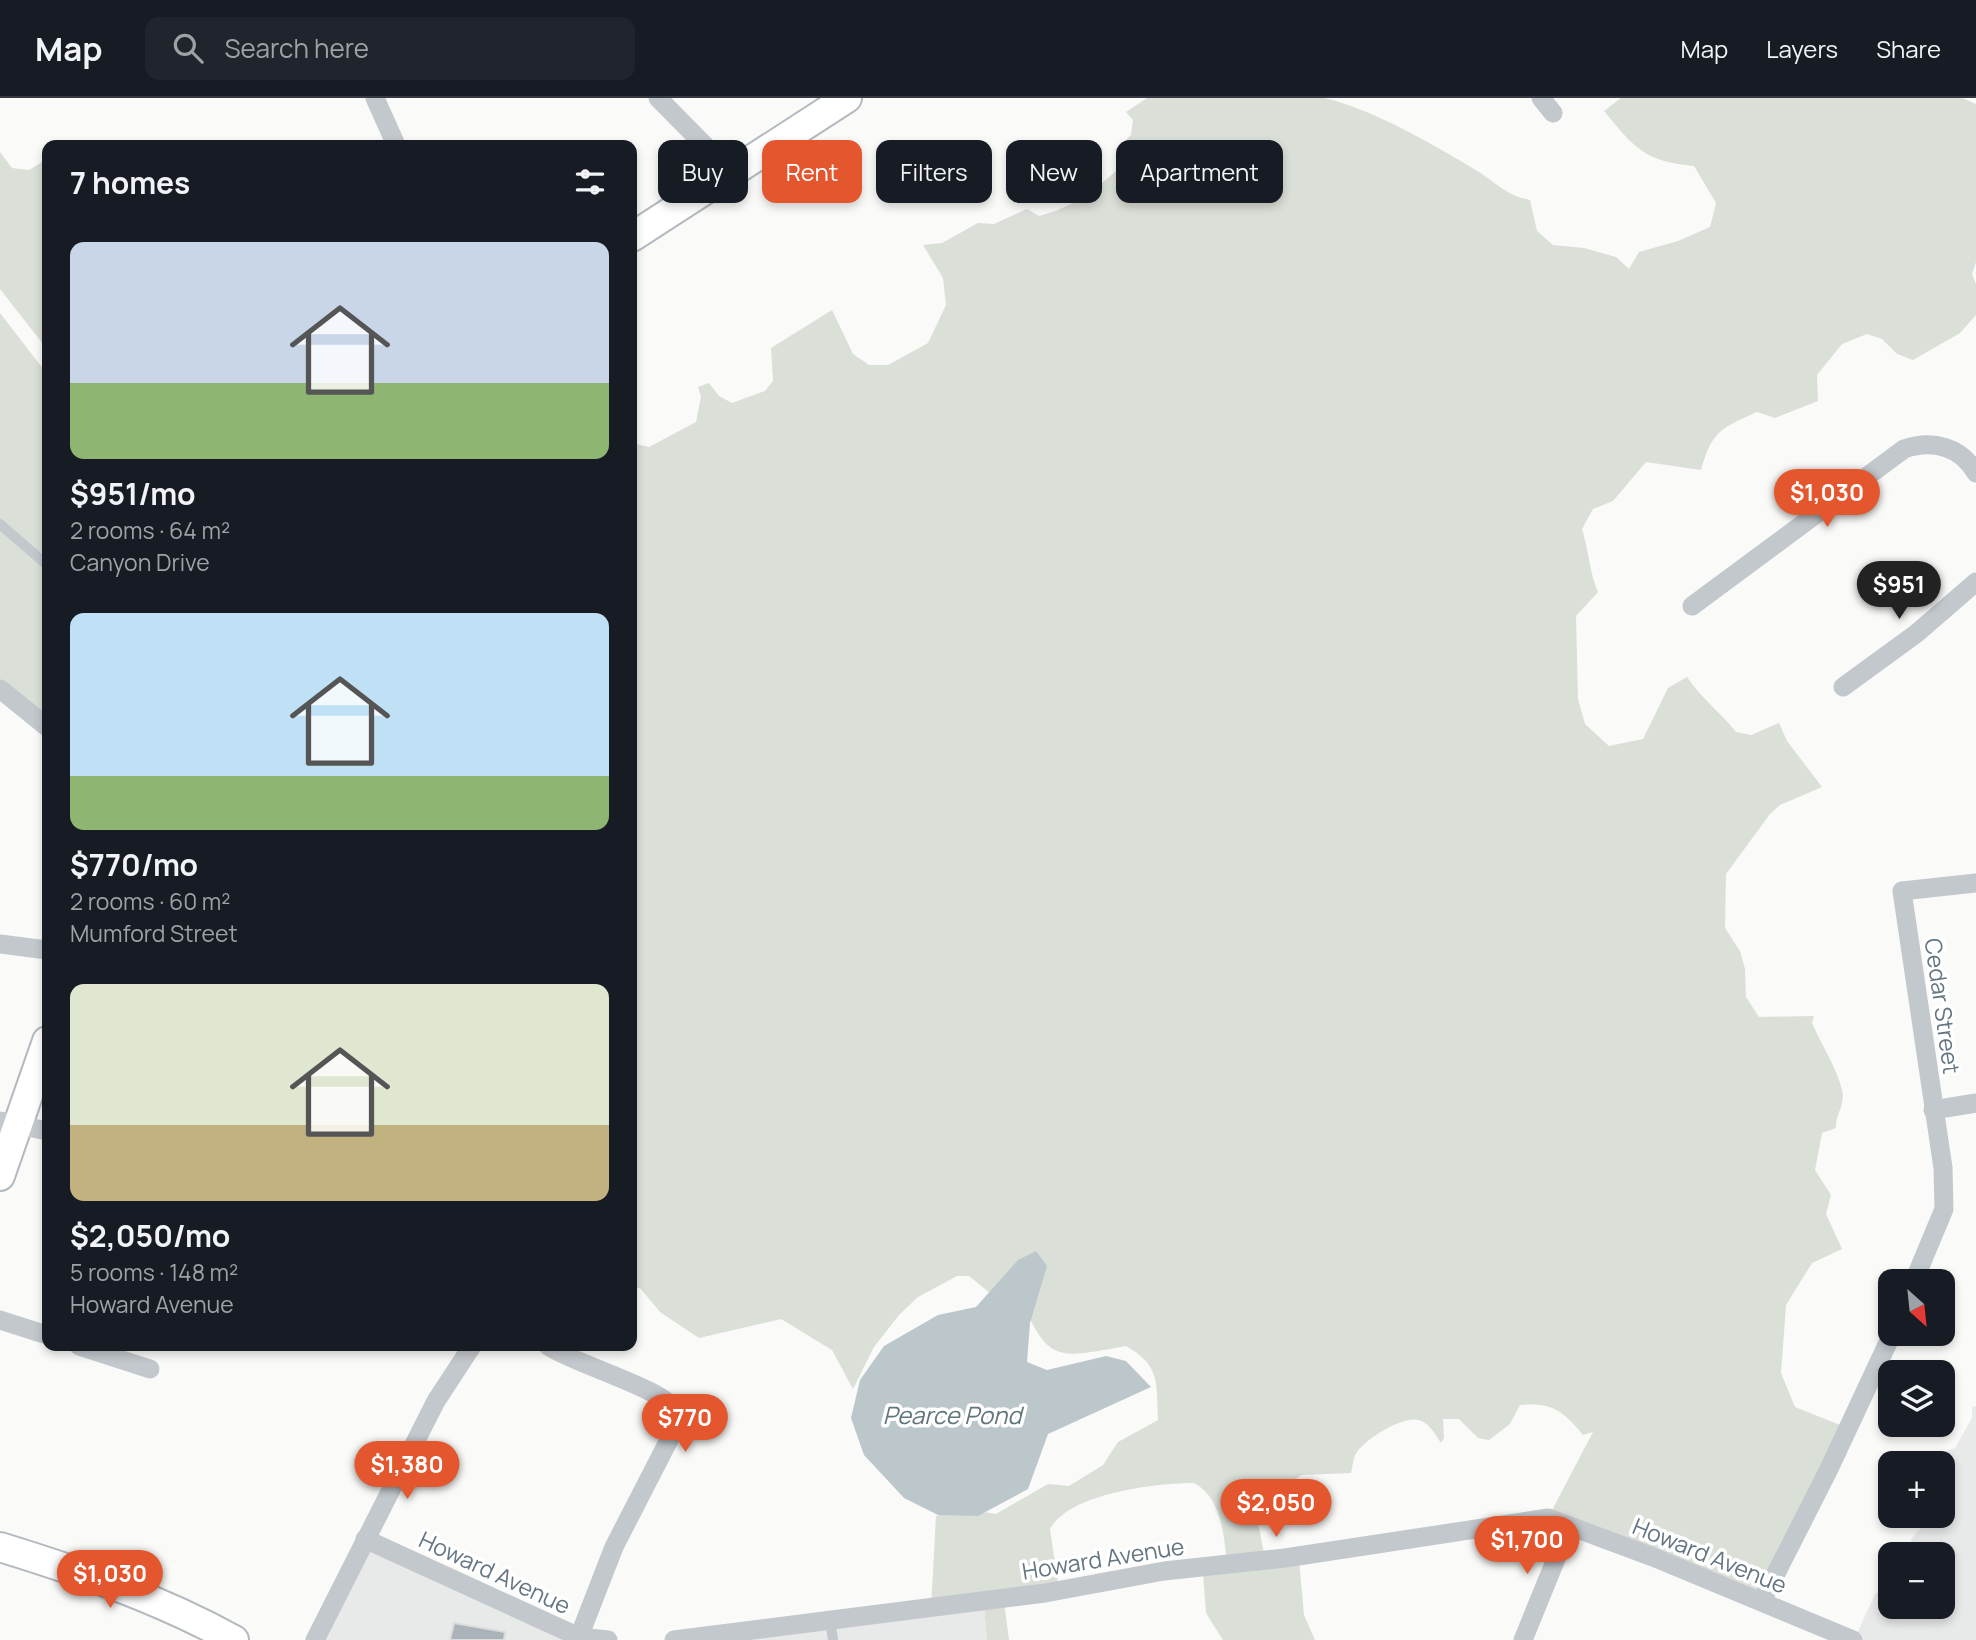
<!DOCTYPE html>
<html lang="en">
<head>
<meta charset="utf-8">
<style>
  body { margin:0; font-family:Manrope,sans-serif; background:#20242c; color:#f1f3f6; height:100vh; display:flex; flex-direction:column; font-size:26px; white-space:nowrap }
  * { box-sizing:border-box; margin:0 }
  p { font-size:23px; color:#9ea1a6 }
  .icon { flex:none; width:38px; height:38px; fill:none; stroke:currentColor; stroke-width:2; stroke-linecap:round; stroke-linejoin:round }
  .map { position:relative; flex:1; overflow:hidden }
  .sheet { position:absolute; left:42px; top:42px; width:595px; height:1211px; display:flex; flex-direction:column; background:#171b24; border-radius:14px; box-shadow:0 4px 10px #0003 }
  .sheet>* { flex:none }
  .hud { position:absolute; left:658px; top:42px; width:665px; height:63px; display:flex; gap:14px }
  .needle { width:46px; rotate:153deg }
  .fabs { position:absolute; left:1878px; top:1171px; display:grid; gap:14px }
  .fabs a { display:grid; place-items:center; width:77px; height:77px; border-radius:14px; background:#171b24; box-shadow:0 4px 10px #0003; font-size:35px }
  .price { position:absolute; translate:-50% -60px; padding:0 16px; border-radius:24px; background:#e4572e; color:#fff; font-size:23px; line-height:46px; filter:drop-shadow(0 2px 4px #0008) }
  .price::after { content:''; position:absolute; left:50%; top:42px; width:21px; height:16px; margin-left:-10px; background:inherit; clip-path:polygon(0 0,100% 0,50% 100%) }
  .price.selected { background:#222; color:#fff }
  ul { padding:0; list-style:none }
  li { display:grid; align-content:center; gap:14px; height:371px; padding:0 28px }
  li span { display:grid; place-items:center; height:217px; border-radius:14px; color:#555 }
  li>.icon { margin-inline-start:auto }
  span .icon { width:126px; height:126px; fill:#fffc; stroke-width:1 }
  li b { font-size:30px }
  h2 { display:flex; justify-content:space-between; align-items:center; height:84px; padding:0 28px; font-size:30px }
  .tag { padding:0 24px; border-radius:14px; background:#171b24; box-shadow:0 4px 10px #0003; font-size:24px; line-height:63px }
  .tag.selected { background:#e4572e; color:#fff }
  header { display:flex; align-items:center; gap:42px; box-sizing:border-box; height:98px; padding:0 35px; background:#171b24; border-bottom:2px solid #363941 }
  header strong { font-size:33px }
  nav { display:flex; gap:38px; margin-inline-start:auto; font-size:24px }
  .search { width:490px; height:63px; background:#20242c; display:flex; align-items:center; gap:18px; box-sizing:border-box; padding:0 24px; border-radius:14px; color:#9ea1a6; font-size:26px }
  .map>svg:first-child { display:block }
</style>
</head>
<body>
<header>
<strong>Map</strong>
<div class="search"><svg class="icon" aria-label="search" viewBox="0 0 24 24"><circle cx="10" cy="10" r="6"/><path d="M15 15l6 6"/></svg>Search here</div>
<nav><a>Map</a><a>Layers</a><a>Share</a></nav>
</header>
<div class="map">
<svg width="1976" height="1542" viewBox="0 0 1976 1542">
  <rect width="100%" height="100%" fill="#fafaf8"/>
  <g fill="#e8e9e9">
    <polygon points="1976,1308 1976,1542 1854,1542 1875,1496 1890,1489 1890,1508 1942,1508 1942,1456 1916,1456 1911,1441 1924,1427 1923,1418 1942,1418 1942,1365 1919,1363 1955,1350 1972,1320 1972,1309"/>
    <polygon points="362,1450 583,1542 317,1542"/>
    <polygon points="984,1509 987,1542 694,1542"/>
  </g>
  <g fill="#dadfd7">
    <path d="M1147,0H1324C1373,11 1436,48 1479,74C1499,87 1506,97 1530,102L1537,133L1553,147L1584,150L1616,159L1629,171L1639,154L1678,143L1710,129L1716,105L1694,68C1643,63 1635,50 1604,13L1621,0H1962L1976,6V164L1972,176L1976,186V217L1960,235L1913,262L1897,256L1882,241L1867,236L1842,246L1817,277L1818,303L1775,320L1757,314C1722,330 1712,332 1701,372L1646,364L1613,403L1593,411L1582,431C1589,453 1589,473 1598,494L1576,518L1578,601L1585,626L1609,648L1643,641L1668,590L1687,579C1701,600 1721,615 1736,634L1751,637L1779,625L1787,643L1822,689L1780,707L1770,716L1726,776L1725,830L1740,853L1745,871L1746,899L1759,919L1814,918L1812,925C1821,946 1837,970 1842,992C1846,1006 1835,1017 1836,1030L1822,1035L1815,1072L1831,1097L1826,1116L1842,1151L1812,1165L1786,1207L1781,1275L1795,1309L1845,1329L1762,1503L1548,1420L1593,1334L1583,1337C1564,1313 1552,1304 1520,1307L1510,1326L1489,1342L1478,1340L1459,1321H1443L1444,1340L1441,1345C1435,1336 1429,1324 1418,1322C1402,1318 1366,1341 1357,1354C1353,1359 1353,1368 1351,1375L1302,1377L1262,1401L1256,1414L1265,1461L1299,1462L1304,1517L1315,1542H1223L1206,1515L1203,1475L1227,1466C1224,1438 1222,1400 1194,1385C1156,1385 1070,1395 1050,1431L1059,1492L1004,1504L1009,1542H987L984,1509L931,1510L936,1418L970,1412L996,1416L1048,1386L1069,1388L1103,1367L1118,1344L1158,1322C1156,1284 1161,1268 1126,1248C1058,1260 1048,1267 1020,1198L990,1195L969,1178H957L918,1199L899,1217L874,1249L853,1291L832,1252L781,1221L699,1240L660,1214L640,1190H632V345L649,349L696,324L701,299L698,289L709,285L719,298L732,305L765,293L773,283L771,250L832,212L853,256L869,267H888L928,245L946,207L943,180L923,147L942,145L978,125L994,126L1027,111L1039,118C1072,110 1097,91 1121,68L1120,48L1131,37L1133,22L1126,14Z"/>
    <polygon points="0,54 12,70 29,72 47,61 47,251 0,191"/>
    <polygon points="0,215 47,276 47,629 0,591"/>
  </g>
  <polygon fill="#bbc7cb" points="1036,1153 1047,1168 1030,1225 1027,1264 1047,1272 1106,1258 1126,1263 1151,1289 1048,1336 1028,1391 978,1418 938,1417 904,1400 864,1357 851,1320 860,1282 884,1248 938,1217 976,1209 1018,1162"/>
  <polygon fill="#aab3b9" stroke="#dcdcda" stroke-width="2" points="454,1525 505,1534 504,1542 450,1542"/>
  <g fill="none" stroke-linecap="round" stroke-linejoin="round">
    <defs>
      <g id="secondary">
        <polyline points="632,139 847,0"/>
        <polyline points="0,1078 47,943"/>
        <path d="M0,1449C81,1474 160,1501 234,1542"/>
      </g>
    </defs>
    <use href="#secondary" stroke="#b3babf" stroke-width="32"/>
    <g stroke="#c3c8cc" stroke-width="10">
      <polyline points="0,426 47,467"/>
      <polyline points="830,1522 833,1542"/>
    </g>
    <g stroke="#c3c8cc" stroke-width="19">
      <polyline points="375,0 396,47"/>
      <polyline points="658,0 733,76"/>
      <polyline points="1541,0 1553,15"/>
      <path d="M1692,508L1904,351C1933,341 1961,349 1976,375"/>
      <polyline points="1843,589 1917,535 1976,484"/>
      <polyline points="0,591 47,629"/>
      <polyline points="0,846 47,852"/>
      <polyline points="1933,1012 1976,1005"/>
      <polyline points="0,1023 47,1033"/>
      <polyline points="1914,1183 1944,1111 1943,1070 1902,793 1976,785"/>
      <polyline points="0,1222 47,1237"/>
      <polyline points="79,1248 150,1271"/>
      <path d="M548,1248C574,1266 666,1291 678,1315L671,1338L614,1449L579,1539"/>
      <polyline points="365,1441 579,1539 608,1542"/>
      <polyline points="1762,1503 1829,1371 1892,1236"/>
      <polyline points="315,1542 436,1303 472,1248"/>
      <polyline points="674,1542 1045,1495 1164,1473 1285,1460 1548,1420 1653,1459 1853,1542"/>
      <polyline points="1523,1542 1569,1429"/>
    </g>
    <use href="#secondary" stroke="#fff" stroke-width="28"/>
  </g>
  <g text-anchor="middle" dominant-baseline="central" stroke-width="7" stroke-linejoin="round" paint-order="stroke">
    <g font-size="23" fill="#657683" stroke="#fff">
      <text transform="translate(1943 908) rotate(82)">Cedar Street</text>
      <text transform="translate(1710 1457) rotate(22)">Howard Avenue</text>
      <text transform="translate(1103 1460) rotate(-9)">Howard Avenue</text>
      <text transform="translate(495 1474) rotate(25)">Howard Avenue</text>
    </g>
    <g font-size="24" font-style="italic" fill="#60757c" stroke="#fff">
      <text x="952" y="1316">Pearce Pond</text>
    </g>
  </g>
</svg>
<div class="fabs">
<a><svg class="needle" viewBox="-14 -14 28 28"><path d="M0-13l5 13h-10z" fill="#e53935"/><path d="M0 13l5-13h-10z" fill="#9ea1a6"/></svg></a>
<a><svg class="icon" aria-label="layers" viewBox="0 0 24 24"><path d="M12 4l9 5-9 5-9-5zM3 14l9 5 9-5"/></svg></a>
<a>+</a>
<a>−</a>
</div>
<b class="price" style="left:1827px;top:431px">$1,030</b>
<b class="price selected" style="left:1899px;top:523px">$951</b>
<b class="price" style="left:685px;top:1356px">$770</b>
<b class="price" style="left:407px;top:1403px">$1,380</b>
<b class="price" style="left:1276px;top:1441px">$2,050</b>
<b class="price" style="left:1527px;top:1478px">$1,700</b>
<b class="price" style="left:110px;top:1512px">$1,030</b>
<div class="hud">
<a class="tag">Buy</a>
<a class="tag selected">Rent</a>
<a class="tag">Filters</a>
<a class="tag">New</a>
<a class="tag">Apartment</a>
</div>
<section class="sheet">
<h2>7 homes<svg class="icon" aria-label="filters" viewBox="0 0 24 24"><path d="M4 7h16M4 17h16"/><circle cx="9" cy="7" r="2"/><circle cx="15" cy="17" r="2"/></svg></h2>
<ul>
<li><span style="background:linear-gradient(#c9d6e8 65%,#8fb573 0)"><svg class="icon" aria-label="home" viewBox="0 0 24 24"><path d="M3 11l9-7 9 7M6 9v11h12V9"/></svg></span><div><b>$951/mo</b><p>2 rooms · 64 m²</p><p>Canyon Drive</p></div></li>
<li><span style="background:linear-gradient(#bfe0f5 75%,#8fb573 0)"><svg class="icon" aria-label="home" viewBox="0 0 24 24"><path d="M3 11l9-7 9 7M6 9v11h12V9"/></svg></span><div><b>$770/mo</b><p>2 rooms · 60 m²</p><p>Mumford Street</p></div></li>
<li><span style="background:linear-gradient(#dfe7d0 65%,#c2b280 0)"><svg class="icon" aria-label="home" viewBox="0 0 24 24"><path d="M3 11l9-7 9 7M6 9v11h12V9"/></svg></span><div><b>$2,050/mo</b><p>5 rooms · 148 m²</p><p>Howard Avenue</p></div></li>
</ul>
</section>
</div>
</body>
</html>
